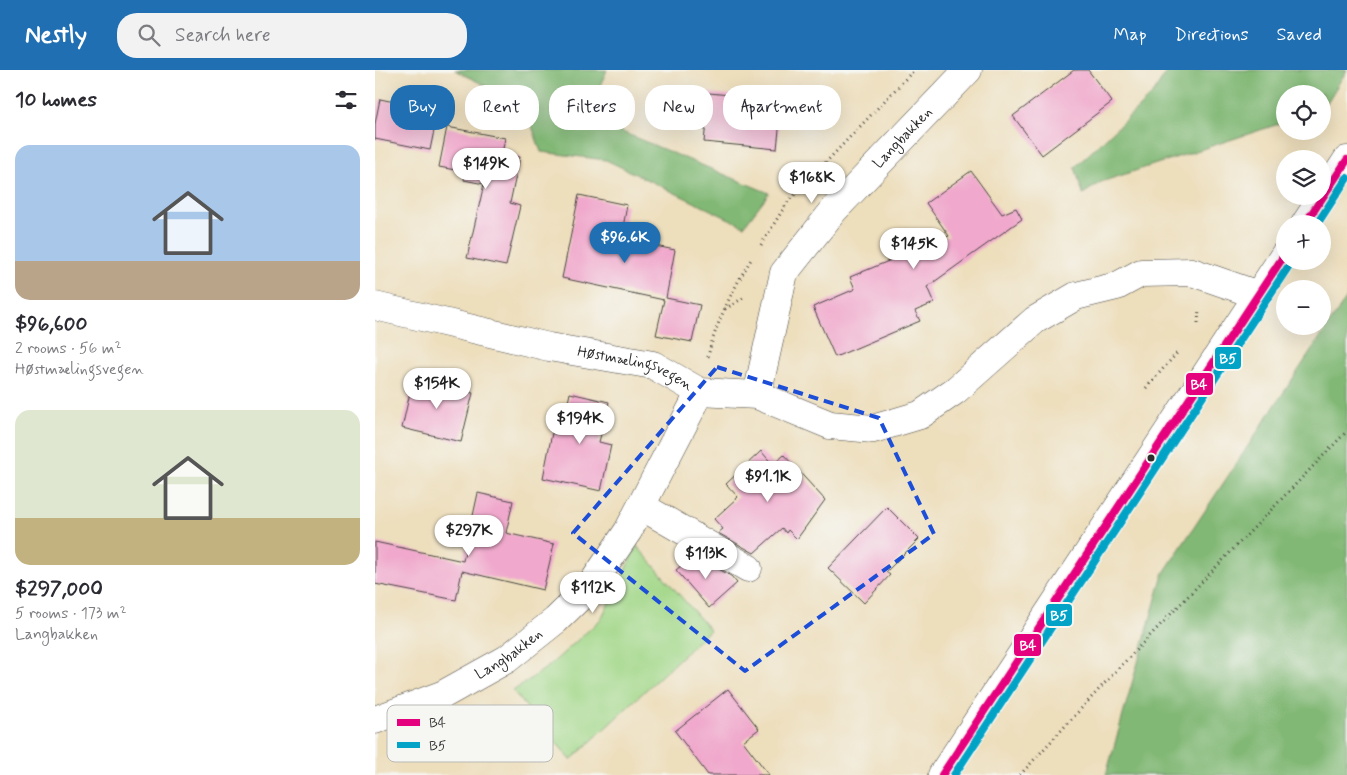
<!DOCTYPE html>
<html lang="en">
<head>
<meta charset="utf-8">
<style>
  body { margin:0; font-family:Mynerve,sans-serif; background:#f2f2f3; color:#2b2b33; height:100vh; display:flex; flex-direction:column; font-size:19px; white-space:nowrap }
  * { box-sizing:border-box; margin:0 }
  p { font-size:16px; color:#7c7c81 }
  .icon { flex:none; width:28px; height:28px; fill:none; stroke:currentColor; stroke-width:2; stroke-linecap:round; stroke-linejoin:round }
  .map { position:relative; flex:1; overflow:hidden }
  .drawer { display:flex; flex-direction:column; background:#fff; width:375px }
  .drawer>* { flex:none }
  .top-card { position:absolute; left:15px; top:15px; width:475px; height:45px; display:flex; gap:10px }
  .fabs { position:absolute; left:901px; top:15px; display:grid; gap:10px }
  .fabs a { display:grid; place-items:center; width:55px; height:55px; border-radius:50%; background:#fff; box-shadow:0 5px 20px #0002; font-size:25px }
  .price { position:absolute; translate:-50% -42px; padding:0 11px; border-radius:18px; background:#fff; color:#222; font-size:16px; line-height:32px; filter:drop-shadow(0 1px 2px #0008) }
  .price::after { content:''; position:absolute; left:50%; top:30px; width:15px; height:11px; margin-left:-8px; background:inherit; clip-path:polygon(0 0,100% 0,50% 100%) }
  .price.active { background:#1f6fb2; color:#fff }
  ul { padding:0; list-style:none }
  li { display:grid; align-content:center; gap:10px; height:265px; padding:0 15px }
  li span { display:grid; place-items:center; height:155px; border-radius:15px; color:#555 }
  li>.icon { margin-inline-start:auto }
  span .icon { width:90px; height:90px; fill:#fffc; stroke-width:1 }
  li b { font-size:21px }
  h2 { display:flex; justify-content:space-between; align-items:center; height:60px; padding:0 15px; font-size:21px }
  .chip { padding:0 18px; border-radius:20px; background:#fff; box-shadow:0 5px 20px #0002; font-size:18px; line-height:45px }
  .chip.active { background:#1f6fb2; color:#fff }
  header { display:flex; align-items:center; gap:30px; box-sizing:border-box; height:70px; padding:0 25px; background:#1f6fb2; color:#fff }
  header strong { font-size:24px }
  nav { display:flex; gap:28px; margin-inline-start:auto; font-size:18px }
  .search { width:350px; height:45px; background:#f2f2f3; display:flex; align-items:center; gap:12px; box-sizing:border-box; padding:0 18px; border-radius:20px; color:#7c7c81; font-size:19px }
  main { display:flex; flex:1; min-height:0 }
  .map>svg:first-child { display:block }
</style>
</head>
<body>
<header>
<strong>Nestly</strong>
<div class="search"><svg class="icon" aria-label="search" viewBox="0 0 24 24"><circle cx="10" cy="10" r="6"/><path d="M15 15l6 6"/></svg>Search here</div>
<nav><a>Map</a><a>Directions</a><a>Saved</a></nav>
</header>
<main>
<section class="drawer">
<h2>10 homes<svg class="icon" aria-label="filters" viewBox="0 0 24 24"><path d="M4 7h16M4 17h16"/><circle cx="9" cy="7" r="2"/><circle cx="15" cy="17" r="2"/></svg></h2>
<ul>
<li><span style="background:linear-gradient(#a9c7e8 75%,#b9a48a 0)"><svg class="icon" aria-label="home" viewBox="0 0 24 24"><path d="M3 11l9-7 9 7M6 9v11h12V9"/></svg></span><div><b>$96,600</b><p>2 rooms · 56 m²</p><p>Høstmælingsvegen</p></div></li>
<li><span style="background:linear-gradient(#dfe7d0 70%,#c2b280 0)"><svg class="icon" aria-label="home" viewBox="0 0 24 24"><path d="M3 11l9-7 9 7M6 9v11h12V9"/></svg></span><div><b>$297,000</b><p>5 rooms · 173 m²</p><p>Langbakken</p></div></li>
</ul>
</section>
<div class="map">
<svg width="972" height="705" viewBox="0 0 972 705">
  <rect width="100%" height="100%" fill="#f6f6f2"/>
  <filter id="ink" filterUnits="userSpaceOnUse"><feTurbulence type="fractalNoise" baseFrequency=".02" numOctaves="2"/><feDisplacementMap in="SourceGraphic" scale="10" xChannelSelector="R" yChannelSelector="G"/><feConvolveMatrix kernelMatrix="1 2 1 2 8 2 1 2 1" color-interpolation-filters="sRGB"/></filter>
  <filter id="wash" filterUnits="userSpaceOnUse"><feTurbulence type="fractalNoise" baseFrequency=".0096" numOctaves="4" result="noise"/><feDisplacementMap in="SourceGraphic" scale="20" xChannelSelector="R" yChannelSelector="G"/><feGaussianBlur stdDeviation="1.12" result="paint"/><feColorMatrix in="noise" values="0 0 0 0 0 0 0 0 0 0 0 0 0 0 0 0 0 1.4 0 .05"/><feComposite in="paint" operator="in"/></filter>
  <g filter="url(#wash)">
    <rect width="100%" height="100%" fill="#eddebc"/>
    <polygon fill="#a2d788" stroke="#66815a" points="262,476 335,560 196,690 138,621 174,596 226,549"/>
    <g fill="#81b874" stroke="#567250">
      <polygon points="80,0 232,0 211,47 394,123 369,156 231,90 166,82 150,36"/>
      <polygon points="793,0 972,0 948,39 948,24 910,24 910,52 726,112 708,124 700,97 777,25"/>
      <polygon points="972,227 972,705 731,705 788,504"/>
    </g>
    <g id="blocks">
      <g fill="#f0a9cc">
        <polygon points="699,0 713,0 737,32 667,85 638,46"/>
        <polygon points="334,23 407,30 402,79 329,72"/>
        <polygon points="5,29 63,41 55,80 0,69 0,54"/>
        <polygon points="72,57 130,68 127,84 145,87 135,133 145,136 131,196 92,188 109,114 89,110 91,102 64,97"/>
        <polygon points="596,101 627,144 641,138 647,149 552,217 559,233 540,241 545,251 460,287 438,237 480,219 475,207 574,166 551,133"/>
        <polygon points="204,125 252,135 246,169 300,180 291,228 325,235 317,272 281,265 289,230 187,208"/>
        <polygon points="38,309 98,323 86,372 27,358"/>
        <polygon points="195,323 234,332 224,372 236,375 226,421 168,408 177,363 186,364"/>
        <polygon points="386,381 398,395 409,385 450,430 422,469 413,460 411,463 407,458 379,483 343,463 348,459 339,449 363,427 351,414"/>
        <polygon points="103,423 138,431 131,463 179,474 168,520 87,501 81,530 0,514 0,472 88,491"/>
        <polygon points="512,437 544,469 511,502 515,505 489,533 453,498"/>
        <polygon points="319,485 356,506 362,513 334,538 301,500"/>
        <polygon points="353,619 384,659 368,671 394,705 333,705 300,661"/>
      </g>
    </g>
  </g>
  <g filter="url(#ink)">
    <use href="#blocks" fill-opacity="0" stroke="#484641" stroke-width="1"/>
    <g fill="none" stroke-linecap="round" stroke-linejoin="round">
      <defs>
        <g id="minor">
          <path id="s1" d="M0,236L174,277L278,295L325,322L382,325L455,355L498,359L545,345L581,320L660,250L701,226L742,216L766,203L817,202L883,225"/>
          <path id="s2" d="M382,325L409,203L459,140L593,0"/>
          <polyline points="266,436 373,498"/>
          <path id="s3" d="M0,650L69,624L132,589L181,550L215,517L253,461L325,322"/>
        </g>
        <g id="major">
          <polyline points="930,154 972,90"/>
          <polyline points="567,705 910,184"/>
        </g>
      </defs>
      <use href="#minor" stroke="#484641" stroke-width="29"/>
      <use href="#major" stroke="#484641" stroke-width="29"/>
      <g stroke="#484641" stroke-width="3" stroke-dasharray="1 4" stroke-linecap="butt">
        <polyline points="386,175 412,133 539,0"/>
        <polyline points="350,239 368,228"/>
        <polyline points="823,253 824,239"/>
        <path d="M333,287C340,254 359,217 377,188"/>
        <polyline points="771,318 803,282"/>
        <polyline points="645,705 740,602 972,361"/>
      </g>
      <use href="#minor" stroke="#fff" stroke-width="28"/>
      <use href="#major" stroke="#fff" stroke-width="28"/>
      <defs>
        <g id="bus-1">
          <polyline points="930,154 972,90"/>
          <polyline points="567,705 910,184"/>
        </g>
        <g id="bus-2">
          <polyline points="942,154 972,108"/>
          <polyline points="579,705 917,191"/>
        </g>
      </defs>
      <use href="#bus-1" stroke="#f6f6f2" stroke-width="11"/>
      <use href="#bus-2" stroke="#f6f6f2" stroke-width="11"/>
      <use href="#bus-1" stroke="#e5007d" stroke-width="8"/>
      <use href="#bus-2" stroke="#02a3c6" stroke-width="8"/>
    </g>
  </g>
  <path fill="none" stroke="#1d4ed8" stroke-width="4" stroke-dasharray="10 6" stroke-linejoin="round" d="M342,297L504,348L559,464L370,601L198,463Z"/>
  <circle fill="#2b2b2b" stroke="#f6f6f2" stroke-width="2" cx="776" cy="388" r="4.5"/>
  <g text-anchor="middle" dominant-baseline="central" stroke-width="5" stroke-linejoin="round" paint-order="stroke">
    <g font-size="15" fill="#2b2b2b" stroke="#f6f6f2">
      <text stroke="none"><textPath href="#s2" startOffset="305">Langbakken</textPath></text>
      <text stroke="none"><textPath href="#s1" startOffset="268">Høstmælingsvegen</textPath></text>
      <text stroke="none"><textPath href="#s3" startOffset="150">Langbakken</textPath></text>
    </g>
  </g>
  <rect x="12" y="635" width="166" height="57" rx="8" fill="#f6f6f2" stroke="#b9b9b6" stroke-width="1"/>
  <rect x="22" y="649" width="23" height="7" fill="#e5007d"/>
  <rect x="22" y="672" width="23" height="6" fill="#02a3c6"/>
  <g font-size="14" fill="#2b2b2b">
    <text x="54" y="657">B4</text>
    <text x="54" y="680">B5</text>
  </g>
  <g stroke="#f6f6f2" stroke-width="2">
    <rect x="839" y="276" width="28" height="24" rx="5" fill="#02a3c6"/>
    <rect x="810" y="302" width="29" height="24" rx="5" fill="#e5007d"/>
    <rect x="670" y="533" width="28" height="24" rx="5" fill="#02a3c6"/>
    <rect x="638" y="563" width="29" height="24" rx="5" fill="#e5007d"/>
  </g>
  <g font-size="14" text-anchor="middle" font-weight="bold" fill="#fff">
    <text x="853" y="293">B5</text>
    <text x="824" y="319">B4</text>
    <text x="684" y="550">B5</text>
    <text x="653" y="580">B4</text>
  </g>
</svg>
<div class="fabs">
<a><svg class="icon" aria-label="locate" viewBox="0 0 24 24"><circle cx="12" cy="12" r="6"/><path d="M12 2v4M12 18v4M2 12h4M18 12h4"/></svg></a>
<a><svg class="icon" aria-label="layers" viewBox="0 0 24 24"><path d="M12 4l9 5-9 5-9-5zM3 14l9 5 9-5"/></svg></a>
<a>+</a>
<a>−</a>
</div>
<b class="price" style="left:111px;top:120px">$149K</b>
<b class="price" style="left:437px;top:134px">$168K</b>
<b class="price active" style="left:250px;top:194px">$96.6K</b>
<b class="price" style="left:539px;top:200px">$145K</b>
<b class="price" style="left:62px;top:340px">$154K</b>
<b class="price" style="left:205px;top:375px">$194K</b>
<b class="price" style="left:393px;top:433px">$91.1K</b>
<b class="price" style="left:94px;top:487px">$297K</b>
<b class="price" style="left:331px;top:510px">$113K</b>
<b class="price" style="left:218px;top:544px">$112K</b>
<div class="top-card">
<a class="chip active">Buy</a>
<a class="chip">Rent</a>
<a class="chip">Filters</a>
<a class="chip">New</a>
<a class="chip">Apartment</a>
</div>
</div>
</main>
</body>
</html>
